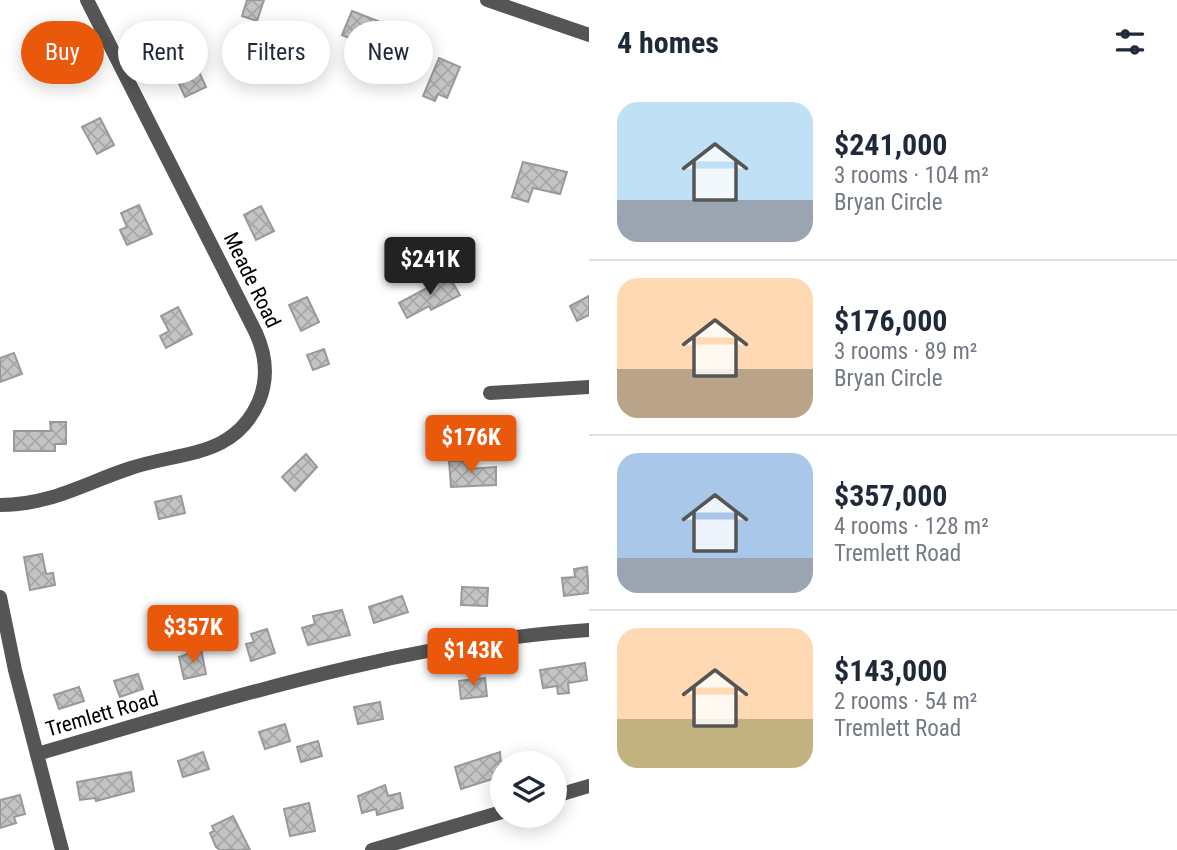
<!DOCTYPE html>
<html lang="en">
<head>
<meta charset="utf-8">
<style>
  body { margin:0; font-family:"Roboto Condensed",sans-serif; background:#f2f2f3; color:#1f2937; height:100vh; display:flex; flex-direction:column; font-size:26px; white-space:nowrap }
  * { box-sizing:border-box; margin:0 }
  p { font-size:23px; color:#747a83 }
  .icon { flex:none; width:38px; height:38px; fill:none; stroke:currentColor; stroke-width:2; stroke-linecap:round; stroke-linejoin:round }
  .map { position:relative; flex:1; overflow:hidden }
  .side { display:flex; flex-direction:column; background:#fff; width:588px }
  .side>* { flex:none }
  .hud { position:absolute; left:21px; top:21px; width:462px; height:63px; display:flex; gap:14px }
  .fabs { position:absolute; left:490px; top:751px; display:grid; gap:14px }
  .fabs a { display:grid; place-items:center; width:77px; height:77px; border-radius:50%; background:#fff; box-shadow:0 4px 18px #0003; font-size:35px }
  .price { position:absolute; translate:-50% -60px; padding:0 16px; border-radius:7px; background:#ea580c; color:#fff; font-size:23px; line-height:46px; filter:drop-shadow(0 2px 4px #0008) }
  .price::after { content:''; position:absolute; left:50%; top:42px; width:21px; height:16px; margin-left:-10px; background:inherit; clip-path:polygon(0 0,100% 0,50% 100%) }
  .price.current { background:#222; color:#fff }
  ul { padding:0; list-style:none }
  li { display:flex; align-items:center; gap:21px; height:175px; padding:0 28px }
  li+li { border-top:2px solid #e0e1e3 }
  li span { display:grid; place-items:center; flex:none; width:196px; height:140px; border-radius:21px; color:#555 }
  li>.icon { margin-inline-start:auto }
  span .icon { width:84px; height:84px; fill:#fffc; stroke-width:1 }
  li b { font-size:30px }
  h2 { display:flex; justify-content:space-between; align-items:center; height:84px; padding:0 28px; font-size:30px }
  .tag { padding:0 24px; border-radius:32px; background:#fff; box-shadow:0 4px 18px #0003; font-size:24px; line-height:63px }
  .tag.current { background:#ea580c; color:#fff }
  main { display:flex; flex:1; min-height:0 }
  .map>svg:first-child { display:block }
</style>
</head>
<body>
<main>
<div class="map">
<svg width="589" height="850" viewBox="0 0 589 850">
  <defs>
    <pattern id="building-cross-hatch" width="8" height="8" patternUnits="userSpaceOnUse" patternTransform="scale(1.75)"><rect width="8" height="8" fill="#c4c4c4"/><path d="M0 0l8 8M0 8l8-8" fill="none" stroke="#a7a7a7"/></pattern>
  </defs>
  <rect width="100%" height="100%" fill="#fff"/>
  <g fill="url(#building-cross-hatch)" stroke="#999" stroke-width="2">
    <polygon points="247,0 264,0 257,21 242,16"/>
    <polygon points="352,11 383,23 376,41 361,35 358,42 342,35"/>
    <polygon points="56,39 71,67 47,80 41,69 47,66 38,49"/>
    <polygon points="439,58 460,67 447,98 438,94 435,101 423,96"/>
    <polygon points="194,61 206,87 185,97 173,71"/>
    <polygon points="100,118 114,145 97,154 82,127"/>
    <polygon points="523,162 567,172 560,194 533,188 528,202 512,197"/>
    <polygon points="139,205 152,234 127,245 120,230 127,227 121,213"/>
    <polygon points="261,206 274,231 256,240 244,215"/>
    <polygon points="449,276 460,295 431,310 429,306 407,318 399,303"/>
    <polygon points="589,296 589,315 577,321 570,306"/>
    <polygon points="307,297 319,322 301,331 289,305"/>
    <polygon points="178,307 192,334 166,348 160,336 169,331 161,316"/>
    <polygon points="324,349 329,364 313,370 307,355"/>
    <polygon points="14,353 22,374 0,382 0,358"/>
    <polygon points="50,422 66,422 66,444 55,444 55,451 14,451 14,431 51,431"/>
    <polygon points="306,454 317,467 295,491 282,477"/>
    <polygon points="449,461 467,461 468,469 496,467 496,485 451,487"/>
    <polygon points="181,496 185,513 159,519 155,502"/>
    <polygon points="42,554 46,574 53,573 55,585 30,590 24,557"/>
    <polygon points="587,567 589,593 564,596 562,578 575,577 574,569"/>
    <polygon points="462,587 488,588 487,606 461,605"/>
    <polygon points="402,596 408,612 374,623 369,607"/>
    <polygon points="342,610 350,635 308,645 302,628 315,624 313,616"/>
    <polygon points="267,629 275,653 251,661 246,644 254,642 251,634"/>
    <polygon points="201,649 206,674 184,679 179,657"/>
    <polygon points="585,663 587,680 568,683 569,693 558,694 557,686 543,688 540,670"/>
    <polygon points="138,674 143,689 120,697 114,681"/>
    <polygon points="485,678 487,696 461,699 459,681"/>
    <polygon points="79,687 84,701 59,709 54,695"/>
    <polygon points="380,702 383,719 358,724 354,707"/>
    <polygon points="285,724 290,741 265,749 259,732"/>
    <polygon points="318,741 322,756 301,762 297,747"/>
    <polygon points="203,752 209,769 183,777 178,761"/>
    <polygon points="500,752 502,776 461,789 455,767"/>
    <polygon points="131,772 134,791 96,801 95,798 80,800 77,782"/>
    <polygon points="385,785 388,796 400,793 403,808 377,815 376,809 362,813 358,796"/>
    <polygon points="20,795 25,814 14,817 16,823 0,828 0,800"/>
    <polygon points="309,803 315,831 290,836 284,809"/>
    <polygon points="233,816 250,850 220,850 216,847 210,833 214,831 212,826"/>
  </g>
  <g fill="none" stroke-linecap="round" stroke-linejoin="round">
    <g stroke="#555" stroke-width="14">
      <polyline points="487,0 589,35"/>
      <polyline points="490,393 589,387"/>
      <path d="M0,505C50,505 83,484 128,469C179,451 234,459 259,401C268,379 266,355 256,333L87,0"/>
      <polyline points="0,597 15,670 62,850"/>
      <path d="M37,754C218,702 400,642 589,630"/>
      <polyline points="555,796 589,786"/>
      <polyline points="372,850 502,812"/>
    </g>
  </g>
  <g text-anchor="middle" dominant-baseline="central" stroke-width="5" stroke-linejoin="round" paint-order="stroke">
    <g font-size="21" fill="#000" stroke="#fff">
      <text transform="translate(252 280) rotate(64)">Meade Road</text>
      <text transform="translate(102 714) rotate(-16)">Tremlett Road</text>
    </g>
  </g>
</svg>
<div class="fabs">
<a><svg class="icon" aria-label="layers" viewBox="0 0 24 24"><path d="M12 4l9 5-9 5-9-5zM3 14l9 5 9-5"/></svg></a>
</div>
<b class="price current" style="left:430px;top:297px">$241K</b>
<b class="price" style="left:471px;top:475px">$176K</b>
<b class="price" style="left:193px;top:665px">$357K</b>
<b class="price" style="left:473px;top:688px">$143K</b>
<div class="hud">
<a class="tag current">Buy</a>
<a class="tag">Rent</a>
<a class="tag">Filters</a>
<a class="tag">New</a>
</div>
</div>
<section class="side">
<h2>4 homes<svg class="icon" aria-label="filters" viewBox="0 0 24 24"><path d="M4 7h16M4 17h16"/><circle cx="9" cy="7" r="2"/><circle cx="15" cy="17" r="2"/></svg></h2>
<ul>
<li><span style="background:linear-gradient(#bfe0f5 70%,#9aa5b1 0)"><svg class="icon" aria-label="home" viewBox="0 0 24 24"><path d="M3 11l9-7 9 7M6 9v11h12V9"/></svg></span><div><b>$241,000</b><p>3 rooms · 104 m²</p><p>Bryan Circle</p></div></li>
<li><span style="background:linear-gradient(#ffd9b3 65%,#b9a48a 0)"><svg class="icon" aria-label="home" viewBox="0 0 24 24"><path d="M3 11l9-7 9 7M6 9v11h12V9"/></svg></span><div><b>$176,000</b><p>3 rooms · 89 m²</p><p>Bryan Circle</p></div></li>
<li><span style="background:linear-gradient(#a9c7e8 75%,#9aa5b1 0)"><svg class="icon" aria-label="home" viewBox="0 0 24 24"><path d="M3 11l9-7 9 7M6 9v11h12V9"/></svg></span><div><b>$357,000</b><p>4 rooms · 128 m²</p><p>Tremlett Road</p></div></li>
<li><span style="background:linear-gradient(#ffd9b3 65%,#c2b280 0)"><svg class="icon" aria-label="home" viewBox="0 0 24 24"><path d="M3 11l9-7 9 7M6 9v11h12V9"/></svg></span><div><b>$143,000</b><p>2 rooms · 54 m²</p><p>Tremlett Road</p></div></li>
</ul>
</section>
</main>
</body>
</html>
